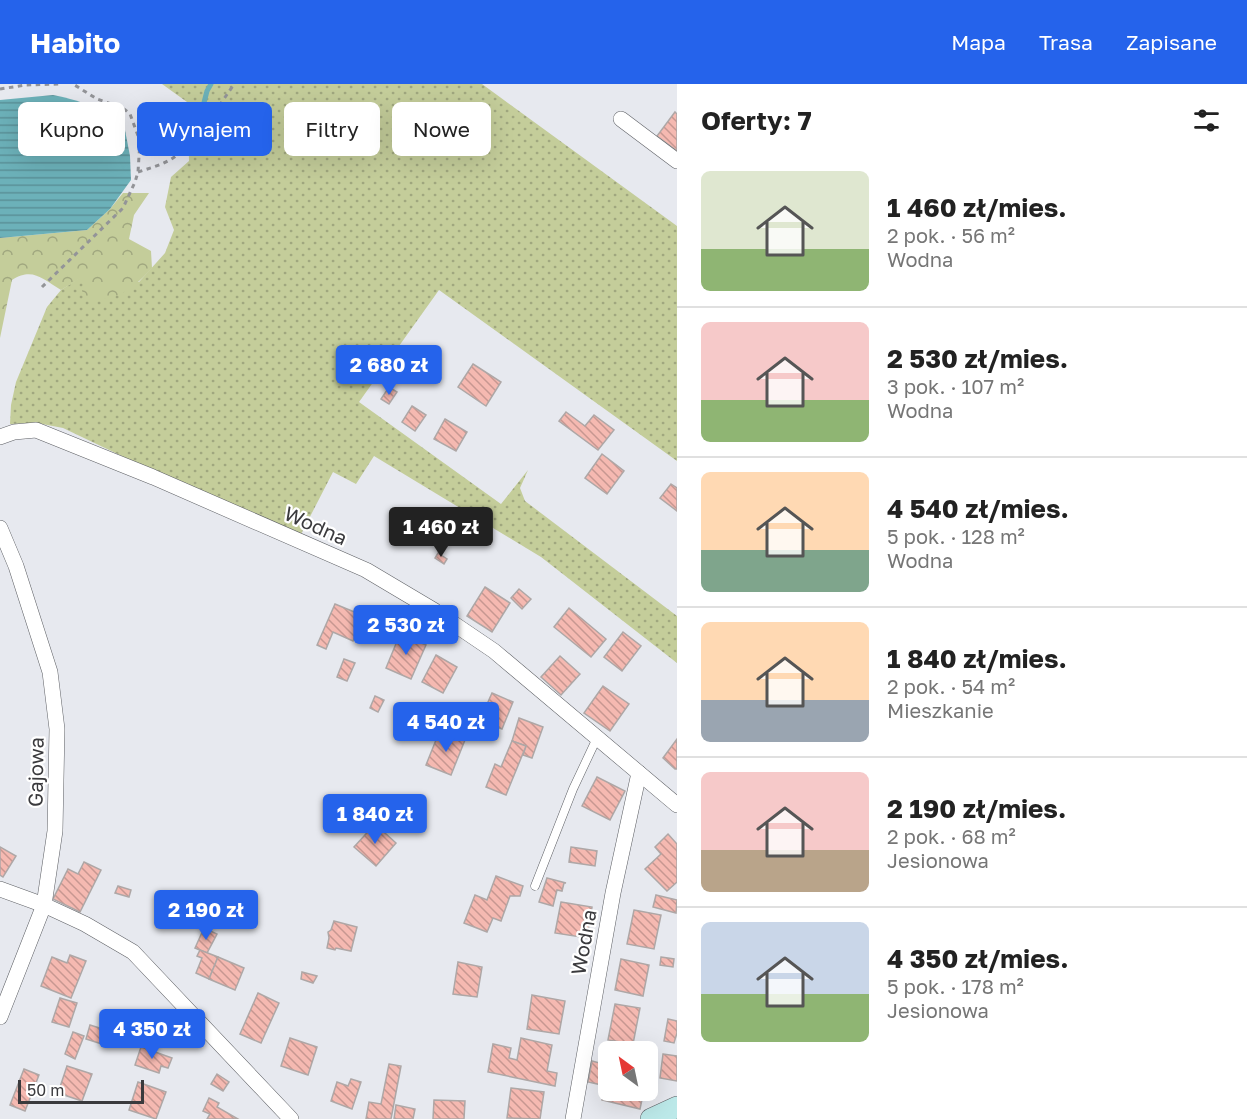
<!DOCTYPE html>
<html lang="pl">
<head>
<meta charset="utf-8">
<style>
  body { margin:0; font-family:"Golos Text",sans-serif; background:#f6f6f6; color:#222; height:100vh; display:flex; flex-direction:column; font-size:22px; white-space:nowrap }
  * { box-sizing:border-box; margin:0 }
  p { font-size:20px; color:#767676 }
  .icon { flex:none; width:33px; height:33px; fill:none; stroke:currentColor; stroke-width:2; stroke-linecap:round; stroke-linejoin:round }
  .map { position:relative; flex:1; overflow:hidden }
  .sheet { display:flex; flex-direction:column; background:#fff; width:570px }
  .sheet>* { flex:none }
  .hud { position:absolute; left:18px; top:18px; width:568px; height:54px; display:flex; gap:12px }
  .needle { width:39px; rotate:327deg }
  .fabs { position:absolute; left:598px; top:957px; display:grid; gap:12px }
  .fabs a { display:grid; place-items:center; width:60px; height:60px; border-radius:9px; background:#fff; box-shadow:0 6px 24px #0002; font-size:30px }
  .scale { position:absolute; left:18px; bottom:15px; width:126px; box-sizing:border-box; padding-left:6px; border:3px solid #3a3a3d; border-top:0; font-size:16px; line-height:21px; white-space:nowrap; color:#3a3a3d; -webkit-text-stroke:4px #fff; paint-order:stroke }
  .price { position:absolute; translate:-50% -51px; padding:0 14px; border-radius:6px; background:#2563eb; color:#fff; font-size:20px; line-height:39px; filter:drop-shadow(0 2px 3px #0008) }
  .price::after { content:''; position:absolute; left:50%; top:36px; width:18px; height:14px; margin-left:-9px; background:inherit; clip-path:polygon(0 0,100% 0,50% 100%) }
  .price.on { background:#222; color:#fff }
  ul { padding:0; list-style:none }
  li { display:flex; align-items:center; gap:18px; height:150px; padding:0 24px }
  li+li { border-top:2px solid #e0e0e0 }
  li span { display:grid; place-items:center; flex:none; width:168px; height:120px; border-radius:9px; color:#555 }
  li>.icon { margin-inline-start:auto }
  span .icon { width:72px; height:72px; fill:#fffc; stroke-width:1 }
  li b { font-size:26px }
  h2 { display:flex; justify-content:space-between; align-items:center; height:72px; padding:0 24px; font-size:26px }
  .chip { padding:0 21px; border-radius:9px; background:#fff; box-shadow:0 6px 24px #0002; font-size:21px; line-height:54px }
  .chip.on { background:#2563eb; color:#fff }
  header { display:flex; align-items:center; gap:36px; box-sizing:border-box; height:84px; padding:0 30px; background:#2563eb; color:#fff }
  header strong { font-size:28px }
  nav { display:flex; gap:33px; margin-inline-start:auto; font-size:21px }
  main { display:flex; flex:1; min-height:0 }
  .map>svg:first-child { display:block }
</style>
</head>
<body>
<header>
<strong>Habito</strong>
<nav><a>Mapa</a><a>Trasa</a><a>Zapisane</a></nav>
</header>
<main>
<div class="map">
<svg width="677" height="1035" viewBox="0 0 677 1035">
  <defs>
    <pattern id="grass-dots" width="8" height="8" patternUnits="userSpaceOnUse" patternTransform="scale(1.5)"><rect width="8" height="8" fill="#c4cd9a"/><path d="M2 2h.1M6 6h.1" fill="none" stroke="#a0a77f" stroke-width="1.8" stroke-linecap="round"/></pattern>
    <pattern id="forest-crowns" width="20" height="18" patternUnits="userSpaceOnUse" patternTransform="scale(1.5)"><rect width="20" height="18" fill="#c4cd9a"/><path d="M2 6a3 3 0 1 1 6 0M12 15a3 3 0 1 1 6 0" fill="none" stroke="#a0a77f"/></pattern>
    <pattern id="water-rules" width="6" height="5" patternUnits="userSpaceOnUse" patternTransform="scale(1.5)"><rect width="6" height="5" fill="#6cb1b9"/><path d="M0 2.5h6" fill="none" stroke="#5a9198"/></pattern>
    <pattern id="building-back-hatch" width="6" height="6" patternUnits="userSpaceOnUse" patternTransform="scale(1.5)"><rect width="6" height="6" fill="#f5b9b1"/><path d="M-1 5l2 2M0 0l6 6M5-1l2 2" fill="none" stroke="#c79791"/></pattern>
  </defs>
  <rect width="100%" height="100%" fill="#e7e9ef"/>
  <polygon fill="url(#grass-dots)" points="162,0 482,0 677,142 677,377 439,206 359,318 501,420 528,386 520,404 525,417 677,532 677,579 541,473 374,372 356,400 333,388 298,456 63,344 37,339 10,340 11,321 16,298 47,223 61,206 84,191 139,198 165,169 174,146 165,123 171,93 189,77 188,43 194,23"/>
  <path fill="url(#forest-crowns)" d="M123,109H149L134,131L129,155L151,167L152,184C134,204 115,220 86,214L82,207L84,192L61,206C42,195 33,183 12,196L0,254V154L87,146L110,125Z"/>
  <path fill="url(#water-rules)" d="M53,11C87,18 99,24 125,46L130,72L131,96L110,125L87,146L0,154V16Z"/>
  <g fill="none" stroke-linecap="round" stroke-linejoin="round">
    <polyline stroke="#6cb1b9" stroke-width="5" points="200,34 207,7 211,0"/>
  </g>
  <g fill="url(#building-back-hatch)" stroke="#aea7a6" stroke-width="1.5">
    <polygon points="675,28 677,30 677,67 657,52"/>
    <polygon points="431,268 438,273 431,283 424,278"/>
    <polygon points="473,280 501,298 486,322 458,303"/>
    <polygon points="389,303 397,308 389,320 381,315"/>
    <polygon points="412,322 426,331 415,347 402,338"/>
    <polygon points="566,328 585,342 594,331 614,346 598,366 559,337"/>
    <polygon points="445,335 467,348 456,367 434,355"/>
    <polygon points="602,370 624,387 607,410 585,394"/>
    <polygon points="671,400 677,404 677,427 660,414"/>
    <polygon points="418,427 433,436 427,446 412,436"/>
    <polygon points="438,469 447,475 444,480 435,474"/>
    <polygon points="485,503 510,519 492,548 467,532"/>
    <polygon points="519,505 531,515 522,525 511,514"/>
    <polygon points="335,520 364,532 353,557 333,548 326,565 317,561"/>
    <polygon points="569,524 606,555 591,573 554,543"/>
    <polygon points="623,548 641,562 622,587 604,573"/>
    <polygon points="400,550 426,561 411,595 386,584"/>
    <polygon points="436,571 457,583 443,609 422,598"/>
    <polygon points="560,572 580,590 561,611 541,593"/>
    <polygon points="344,575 355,579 347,597 337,593"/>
    <polygon points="603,602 629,620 610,647 584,629"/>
    <polygon points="492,609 513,618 502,645 480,636"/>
    <polygon points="375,612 384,616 378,628 370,624"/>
    <polygon points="519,634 543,643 532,674 523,671 526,662 512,657"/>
    <polygon points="440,646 465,656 451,691 426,681"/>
    <polygon points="677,655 677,685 675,685 663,674"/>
    <polygon points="512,657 526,662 506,711 486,703 495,680 501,683"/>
    <polygon points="597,693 625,707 610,736 582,722"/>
    <polygon points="375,740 396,759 376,782 354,763"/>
    <polygon points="668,750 677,760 677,798 667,807 645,785 661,770 655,763"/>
    <polygon points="0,763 16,772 3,793 0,791"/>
    <polygon points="571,763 597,767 595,782 569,778"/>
    <polygon points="84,778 101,786 80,828 53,815 68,785 78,790"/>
    <polygon points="496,792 523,802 520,812 510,812 501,837 493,834 487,848 464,839 475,811 487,816"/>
    <polygon points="547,794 566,799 564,799 562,807 557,806 553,822 539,818"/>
    <polygon points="118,802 131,806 129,813 115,809"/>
    <polygon points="656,811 677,816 676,829 653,823"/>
    <polygon points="561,818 592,823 587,854 555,849"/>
    <polygon points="634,826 661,831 654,865 627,860"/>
    <polygon points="334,837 357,843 351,867 336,864 335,866 327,864 329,854 328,848 331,846"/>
    <polygon points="204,844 217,850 207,869 195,864"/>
    <polygon points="200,866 218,873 209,895 196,889 202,874 197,872"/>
    <polygon points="70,871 86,877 71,914 41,902 52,873 67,879"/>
    <polygon points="218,873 244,884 235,906 209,895"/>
    <polygon points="661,873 674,875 673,883 660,881"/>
    <polygon points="621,875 649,881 643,912 615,906"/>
    <polygon points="458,878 482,883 477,913 453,910"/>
    <polygon points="302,888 317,892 313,899 301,895"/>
    <polygon points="258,909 279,919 261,959 240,950"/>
    <polygon points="532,911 565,917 559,950 527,945"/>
    <polygon points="60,914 77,919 69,943 52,938"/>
    <polygon points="615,920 640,924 633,960 608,956"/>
    <polygon points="668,935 677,937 677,949 674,959 664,957"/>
    <polygon points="90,941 106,946 102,960 86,955"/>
    <polygon points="73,948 84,952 75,975 65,970"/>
    <polygon points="290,954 317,963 308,991 281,982"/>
    <polygon points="521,954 552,961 547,987 557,989 555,1002 488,988 493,960 511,964 509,974 517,976"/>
    <polygon points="141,963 172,974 168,984 161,982 159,989 135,981"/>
    <polygon points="663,970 677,972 677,997 660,994"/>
    <polygon points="592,977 607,981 602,1001 588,998"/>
    <polygon points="389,980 401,982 391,1035 366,1035 369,1018 381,1020"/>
    <polygon points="67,982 92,990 82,1017 58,1009"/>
    <polygon points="24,985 39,991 25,1027 10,1021"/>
    <polygon points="217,990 229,998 223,1007 211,1000"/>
    <polygon points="608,992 609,1006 644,1006 640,1025 602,1016"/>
    <polygon points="351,995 361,998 352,1025 331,1017 337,998 348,1002"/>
    <polygon points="138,998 166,1008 156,1035 129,1026"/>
    <polygon points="511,1004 544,1008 540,1035 507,1034"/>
    <polygon points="209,1014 219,1019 217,1023 238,1035 207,1035 210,1030 203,1027"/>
    <polygon points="434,1016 465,1017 464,1035 433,1035"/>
    <polygon points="396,1021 415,1025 413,1035 394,1035"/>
  </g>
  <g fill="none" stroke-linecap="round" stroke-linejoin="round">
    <defs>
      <polyline id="lane" points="535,802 573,705 597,654"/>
      <g id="street">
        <polyline points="621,35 677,77"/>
        <polyline points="0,353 14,348 36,346 153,393 366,486 435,527 494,567 677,721"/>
        <polyline points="0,444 16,482 50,588 57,645 55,747 44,821 0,933"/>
        <polyline points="0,805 44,821 85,840 133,868 291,1035"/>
        <polyline points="573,1035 613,809 639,689"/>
      </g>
      <polyline id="secondary" points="651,1035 677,1023"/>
    </defs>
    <use href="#lane" stroke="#5e6065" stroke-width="9"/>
    <use href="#street" stroke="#5e6065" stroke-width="16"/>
    <use href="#secondary" stroke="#5e6065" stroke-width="22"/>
    <g stroke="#939498" stroke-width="3" stroke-dasharray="4.5 4.5" stroke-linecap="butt">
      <polyline points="0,5 26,1 61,0"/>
      <path d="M138,88C150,84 162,81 173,74C188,65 224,16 234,0"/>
      <polyline points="42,203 123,124 135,98 138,88 140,57 130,30 123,24 97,15 73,0"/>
    </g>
    <use href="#lane" stroke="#fff" stroke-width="8"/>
    <use href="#street" stroke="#fff" stroke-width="15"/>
    <use href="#secondary" stroke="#bce9e9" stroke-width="21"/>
  </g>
  <g text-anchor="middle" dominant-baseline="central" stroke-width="4.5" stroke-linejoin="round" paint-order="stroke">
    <g font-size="20" fill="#3a3a3d" stroke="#fff">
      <text transform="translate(316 441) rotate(24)">Wodna</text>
      <text transform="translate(35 688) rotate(-89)">Gajowa</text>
      <text transform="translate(583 858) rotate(-80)">Wodna</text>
    </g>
  </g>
</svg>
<div class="fabs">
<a><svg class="needle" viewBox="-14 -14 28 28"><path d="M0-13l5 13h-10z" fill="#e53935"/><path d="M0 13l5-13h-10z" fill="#767676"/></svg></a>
</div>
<div class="scale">50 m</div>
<b class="price" style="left:389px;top:312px">2 680 zł</b>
<b class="price on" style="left:441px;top:474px">1 460 zł</b>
<b class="price" style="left:406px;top:572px">2 530 zł</b>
<b class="price" style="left:446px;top:669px">4 540 zł</b>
<b class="price" style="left:375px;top:761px">1 840 zł</b>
<b class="price" style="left:206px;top:857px">2 190 zł</b>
<b class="price" style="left:152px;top:976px">4 350 zł</b>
<div class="hud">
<a class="chip">Kupno</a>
<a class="chip on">Wynajem</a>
<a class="chip">Filtry</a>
<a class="chip">Nowe</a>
</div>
</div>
<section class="sheet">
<h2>Oferty: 7<svg class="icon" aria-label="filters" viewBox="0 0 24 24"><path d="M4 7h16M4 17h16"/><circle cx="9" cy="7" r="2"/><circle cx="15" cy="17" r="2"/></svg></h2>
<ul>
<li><span style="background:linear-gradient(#dfe7d0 65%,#8fb573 0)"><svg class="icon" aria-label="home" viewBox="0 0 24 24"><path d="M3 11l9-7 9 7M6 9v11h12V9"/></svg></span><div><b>1 460 zł/mies.</b><p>2 pok. · 56 m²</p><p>Wodna</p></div></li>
<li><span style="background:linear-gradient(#f6c9c9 65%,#8fb573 0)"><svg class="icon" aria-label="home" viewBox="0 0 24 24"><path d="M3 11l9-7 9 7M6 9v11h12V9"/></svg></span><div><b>2 530 zł/mies.</b><p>3 pok. · 107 m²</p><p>Wodna</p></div></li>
<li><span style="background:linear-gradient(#ffd9b3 65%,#7fa58c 0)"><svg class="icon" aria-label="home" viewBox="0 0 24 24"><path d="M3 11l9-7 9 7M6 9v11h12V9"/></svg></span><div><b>4 540 zł/mies.</b><p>5 pok. · 128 m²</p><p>Wodna</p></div></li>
<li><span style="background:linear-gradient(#ffd9b3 65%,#9aa5b1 0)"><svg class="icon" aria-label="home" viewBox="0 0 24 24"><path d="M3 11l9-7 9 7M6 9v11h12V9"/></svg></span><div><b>1 840 zł/mies.</b><p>2 pok. · 54 m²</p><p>Mieszkanie</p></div></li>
<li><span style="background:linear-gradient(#f6c9c9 65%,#b9a48a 0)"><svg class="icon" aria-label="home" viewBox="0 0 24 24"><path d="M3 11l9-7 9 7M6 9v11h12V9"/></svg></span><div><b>2 190 zł/mies.</b><p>2 pok. · 68 m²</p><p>Jesionowa</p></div></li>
<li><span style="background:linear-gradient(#c9d6e8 60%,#8fb573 0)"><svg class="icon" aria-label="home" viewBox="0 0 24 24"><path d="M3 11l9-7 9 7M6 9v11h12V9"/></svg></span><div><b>4 350 zł/mies.</b><p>5 pok. · 178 m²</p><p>Jesionowa</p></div></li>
</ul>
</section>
</main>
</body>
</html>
